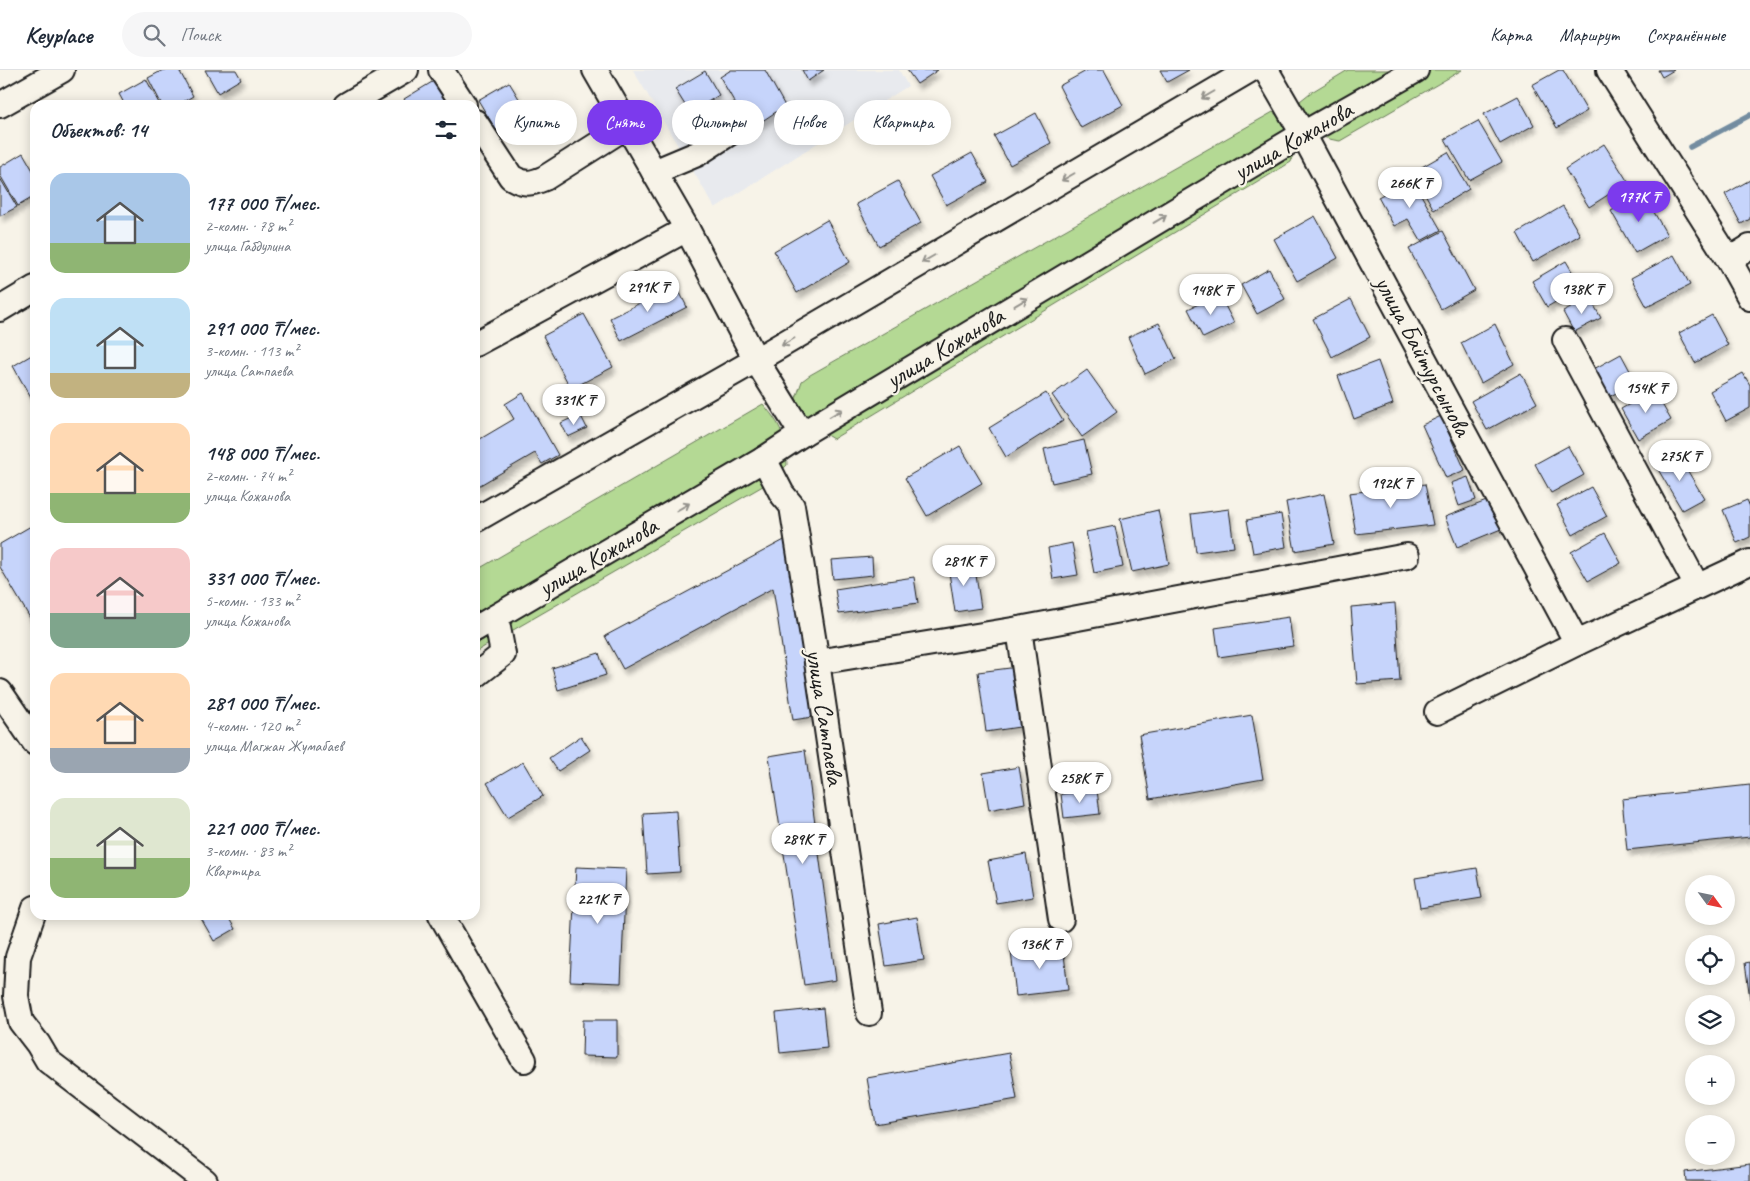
<!DOCTYPE html>
<html lang="ru">
<head>
<meta charset="utf-8">
<style>
  body { margin:0; font-family:Caveat,sans-serif; background:#f6f6f7; color:#1f2937; height:100vh; display:flex; flex-direction:column; font-size:19px; white-space:nowrap }
  * { box-sizing:border-box; margin:0 }
  p { font-size:16px; color:#747a83 }
  .icon { flex:none; width:28px; height:28px; fill:none; stroke:currentColor; stroke-width:2; stroke-linecap:round; stroke-linejoin:round }
  .map { position:relative; flex:1; overflow:hidden }
  .side { position:absolute; left:30px; top:30px; width:450px; height:820px; display:flex; flex-direction:column; background:#fff; border-radius:15px; box-shadow:0 2px 12px #0003 }
  .side>* { flex:none }
  .top-card { position:absolute; left:495px; top:30px; width:475px; height:45px; display:flex; gap:10px }
  .needle { width:32px; rotate:123deg }
  .controls { position:absolute; left:1685px; top:805px; display:grid; gap:10px }
  .controls a { display:grid; place-items:center; width:50px; height:50px; border-radius:50%; background:#fff; box-shadow:0 2px 12px #0003; font-size:25px }
  .price { position:absolute; translate:-50% -42px; padding:0 11px; border-radius:18px; background:#fff; color:#222; font-size:16px; line-height:32px; filter:drop-shadow(0 1px 2px #0008) }
  .price::after { content:''; position:absolute; left:50%; top:30px; width:15px; height:11px; margin-left:-8px; background:inherit; clip-path:polygon(0 0,100% 0,50% 100%) }
  .price.current { background:#7c3aed; color:#fff }
  ul { padding:0; list-style:none }
  li { display:flex; align-items:center; gap:15px; height:125px; padding:0 20px }
  li span { display:grid; place-items:center; flex:none; width:140px; height:100px; border-radius:15px; color:#555 }
  li>.icon { margin-inline-start:auto }
  span .icon { width:60px; height:60px; fill:#fffc; stroke-width:1 }
  li b { font-size:21px }
  h2 { display:flex; justify-content:space-between; align-items:center; height:60px; padding:0 20px; font-size:21px }
  .tag { padding:0 18px; border-radius:22px; background:#fff; box-shadow:0 2px 12px #0003; font-size:18px; line-height:45px }
  .tag.current { background:#7c3aed; color:#fff }
  header { display:flex; align-items:center; gap:30px; box-sizing:border-box; height:70px; padding:0 25px; background:#fff; border-bottom:1px solid #e0e1e3 }
  header strong { font-size:24px }
  nav { display:flex; gap:28px; margin-inline-start:auto; font-size:18px }
  .search { width:350px; height:45px; background:#f6f6f7; display:flex; align-items:center; gap:12px; box-sizing:border-box; padding:0 18px; border-radius:28px; color:#747a83; font-size:19px }
  .map>svg:first-child { display:block }
</style>
</head>
<body>
<header>
<strong>Keyplace</strong>
<div class="search"><svg class="icon" aria-label="search" viewBox="0 0 24 24"><circle cx="10" cy="10" r="6"/><path d="M15 15l6 6"/></svg>Поиск</div>
<nav><a>Карта</a><a>Маршрут</a><a>Сохранённые</a></nav>
</header>
<div class="map">
<svg width="1750" height="1111" viewBox="0 0 1750 1111">
  <defs>
    <filter id="shadow"><feDropShadow dx="3" dy="5.5" stdDeviation="2.5" flood-color="#0004"/></filter>
  </defs>
  <rect width="100%" height="100%" fill="#f7f3e8"/>
  <filter id="ink" filterUnits="userSpaceOnUse"><feTurbulence type="fractalNoise" baseFrequency=".02" numOctaves="2"/><feDisplacementMap in="SourceGraphic" scale="10" xChannelSelector="R" yChannelSelector="G"/><feConvolveMatrix kernelMatrix="1 2 1 2 8 2 1 2 1" color-interpolation-filters="sRGB"/></filter>
  <g filter="url(#ink)">
    <polygon fill="#e8eaee" points="633,0 899,0 908,16 715,138"/>
    <g fill="#b4d994" stroke="#687a58">
      <path d="M1348,0H1462L1340,71C1320,68 1314,64 1305,46C1302,41 1300,37 1300,31L1310,23Z"/>
      <path d="M1273,42C1294,59 1299,65 1291,92L833,369C814,358 806,349 795,331L802,311L810,305Z"/>
      <path d="M763,334C781,355 786,366 787,395L768,413L475,582V501Z"/>
    </g>
    <g fill="none" stroke-linecap="round" stroke-linejoin="round">
      <polyline stroke="#738ca0" stroke-width="5.5" points="1690,77 1750,45"/>
    </g>
    <g fill="#c6d4fb" stroke="#1c1c1c" filter="url(#shadow)">
      <polygon points="163,0 179,0 193,26 178,35 162,35 148,8"/>
      <polygon points="205,0 236,0 241,9 218,23"/>
      <polygon points="731,0 765,0 785,36 750,59 720,7"/>
      <polygon points="802,0 824,0 808,11"/>
      <polygon points="907,0 938,0 917,14"/>
      <polygon points="1088,0 1104,0 1123,35 1081,58 1059,16"/>
      <polygon points="1160,0 1189,0 1167,12"/>
      <polygon points="1559,0 1563,0 1587,41 1557,58 1532,15"/>
      <polygon points="1658,0 1674,0 1662,7"/>
      <polygon points="705,1 719,25 690,43 675,19"/>
      <polygon points="146,9 160,35 125,35 119,24"/>
      <polygon points="437,9 450,33 447,35 407,35 404,29"/>
      <polygon points="509,12 527,42 496,60 478,30"/>
      <polygon points="1518,26 1534,55 1500,74 1484,44"/>
      <polygon points="1036,43 1051,73 1010,95 994,66"/>
      <polygon points="1478,51 1502,92 1469,110 1445,69"/>
      <polygon points="1604,74 1628,112 1589,137 1565,99"/>
      <polygon points="1448,82 1469,119 1434,140 1413,102"/>
      <polygon points="23,83 35,104 35,126 18,136 0,105 0,97"/>
      <polygon points="972,83 988,112 946,135 930,106"/>
      <polygon points="0,108 17,137 0,146"/>
      <polygon points="1412,109 1441,160 1421,171 1408,149 1394,156 1378,127"/>
      <polygon points="1750,110 1750,149 1741,154 1725,124"/>
      <polygon points="898,111 921,153 879,176 856,134"/>
      <polygon points="1643,123 1667,165 1635,183 1611,141"/>
      <polygon points="1563,136 1580,165 1533,192 1517,163"/>
      <polygon points="1315,146 1338,188 1297,211 1274,169"/>
      <polygon points="827,150 850,192 797,223 774,181"/>
      <polygon points="1443,161 1474,220 1441,239 1409,179"/>
      <polygon points="1674,185 1690,215 1647,237 1631,208"/>
      <polygon points="1566,191 1581,217 1547,237 1532,211"/>
      <polygon points="1269,199 1285,229 1257,244 1241,215"/>
      <polygon points="676,215 687,237 621,271 610,248"/>
      <polygon points="1219,224 1234,253 1203,268 1188,239"/>
      <polygon points="1590,228 1601,248 1574,262 1563,242"/>
      <polygon points="1351,229 1370,267 1332,287 1313,249"/>
      <polygon points="584,244 613,297 571,319 543,266"/>
      <polygon points="1712,245 1728,275 1695,293 1679,263"/>
      <polygon points="1159,253 1176,289 1145,304 1128,267"/>
      <polygon points="1495,254 1514,294 1481,313 1461,273"/>
      <polygon points="35,283 35,335 13,296"/>
      <polygon points="1621,284 1636,312 1607,328 1592,300"/>
      <polygon points="1378,291 1393,334 1354,349 1338,306"/>
      <polygon points="1087,300 1117,342 1082,367 1052,325"/>
      <polygon points="1521,303 1537,333 1487,360 1471,331"/>
      <polygon points="1743,303 1750,315 1750,338 1726,351 1710,321"/>
      <polygon points="1654,320 1671,350 1638,369 1621,339"/>
      <polygon points="523,323 558,385 542,394 535,383 475,418 475,372 514,349 505,334"/>
      <polygon points="1046,323 1063,351 1006,387 989,358"/>
      <polygon points="580,344 587,358 568,367 561,353"/>
      <polygon points="1441,346 1465,400 1446,408 1422,355"/>
      <polygon points="1084,370 1092,404 1052,413 1044,379"/>
      <polygon points="960,376 982,413 927,446 905,408"/>
      <polygon points="1568,376 1584,405 1551,423 1535,394"/>
      <polygon points="1677,383 1704,428 1682,440 1656,396"/>
      <polygon points="1468,407 1476,430 1459,436 1451,413"/>
      <polygon points="1425,414 1433,455 1356,464 1349,423"/>
      <polygon points="1591,417 1607,446 1573,465 1557,435"/>
      <polygon points="1324,424 1334,474 1295,481 1286,432"/>
      <polygon points="1489,430 1501,459 1457,477 1445,447"/>
      <polygon points="1747,430 1750,437 1750,467 1737,473 1723,440"/>
      <polygon points="1229,439 1234,477 1196,482 1191,444"/>
      <polygon points="1158,440 1169,494 1132,502 1120,449"/>
      <polygon points="1281,444 1286,477 1253,483 1247,450"/>
      <polygon points="31,456 35,463 35,552 33,553 0,497 0,474"/>
      <polygon points="1115,456 1123,497 1094,503 1086,462"/>
      <polygon points="1605,463 1621,493 1588,511 1571,482"/>
      <polygon points="788,468 819,646 793,650 773,518 623,599 605,566"/>
      <polygon points="1072,473 1078,505 1053,509 1048,478"/>
      <polygon points="872,487 873,505 833,509 831,490"/>
      <polygon points="974,492 981,538 955,542 948,496"/>
      <polygon points="914,507 918,533 839,544 835,519"/>
      <polygon points="1395,533 1400,611 1357,614 1351,537"/>
      <polygon points="1289,547 1293,576 1219,587 1215,558"/>
      <polygon points="599,583 606,605 558,620 552,598"/>
      <polygon points="1018,597 1026,656 986,662 978,602"/>
      <polygon points="1252,645 1263,709 1150,729 1139,665"/>
      <polygon points="581,666 590,680 558,701 549,688"/>
      <polygon points="805,680 836,910 804,915 769,686"/>
      <polygon points="523,692 543,726 508,747 487,713"/>
      <polygon points="1019,697 1025,733 989,740 983,703"/>
      <polygon points="1750,715 1750,767 1627,780 1622,729"/>
      <polygon points="1097,720 1100,744 1064,748 1061,724"/>
      <polygon points="676,741 680,802 647,804 643,743"/>
      <polygon points="1026,784 1033,827 996,833 988,791"/>
      <polygon points="576,797 626,799 621,913 570,911"/>
      <polygon points="1477,798 1482,828 1420,838 1415,808"/>
      <polygon points="199,845 227,845 235,859 214,871"/>
      <polygon points="917,847 924,890 886,896 879,854"/>
      <polygon points="1063,875 1068,920 1016,926 1011,881"/>
      <polygon points="1750,892 1750,929 1745,893"/>
      <polygon points="823,938 827,978 780,983 776,943"/>
      <polygon points="583,950 617,950 617,987 582,986"/>
      <polygon points="1009,983 1017,1029 875,1054 867,1008"/>
      <polygon points="1750,1094 1750,1111 1686,1111 1685,1102"/>
    </g>
    <g fill="none" stroke-linecap="round" stroke-linejoin="round">
      <defs>
        <g id="minor">
          <polyline points="441,0 464,35"/>
          <polyline points="595,0 687,159 756,290 802,364"/>
          <polyline points="1266,0 1303,64 1577,573"/>
          <polyline points="1609,0 1729,190 1750,228"/>
          <polyline points="0,35 62,0"/>
          <polyline points="346,35 406,0"/>
          <path d="M475,52L511,107C525,115 531,114 545,108L627,56"/>
          <polyline points="654,102 697,84 742,55"/>
          <polyline points="1729,190 1750,177"/>
          <polyline points="0,239 35,218"/>
          <polyline points="1565,270 1697,516"/>
          <polyline points="475,274 687,159"/>
          <polyline points="764,389 782,424 792,436 817,592 869,943"/>
          <polyline points="475,450 756,290 1250,0"/>
          <polyline points="475,559 764,389 802,364 1303,64 1416,0"/>
          <polyline points="1019,559 1407,486"/>
          <polyline points="817,592 1019,559 1061,849"/>
          <polyline points="475,606 503,584 496,547"/>
          <polyline points="0,622 35,673"/>
          <polyline points="1437,642 1577,573 1750,492"/>
          <polyline points="35,838 18,887 16,926 21,952 38,974 48,991 205,1111"/>
          <polyline points="441,845 524,990"/>
        </g>
      </defs>
      <use href="#minor" stroke="#1c1c1c" stroke-width="28"/>
      <use href="#minor" stroke="#f7f3e8" stroke-width="24"/>
    </g>
    <defs><path id="oneway-shaft" d="M-6 0H5M1.5-3L5.5 0L1.5 3" fill="none" stroke-width="1.6" stroke-linecap="round" stroke-linejoin="round" transform="scale(1.25)"/></defs>
    <g stroke="#94928c">
      <use href="#oneway-shaft" transform="translate(1208 25) rotate(150)"/>
      <use href="#oneway-shaft" transform="translate(1068 107) rotate(150)"/>
      <use href="#oneway-shaft" transform="translate(1160 149) rotate(-31)"/>
      <use href="#oneway-shaft" transform="translate(928 189) rotate(150)"/>
      <use href="#oneway-shaft" transform="translate(1021 232) rotate(-31)"/>
      <use href="#oneway-shaft" transform="translate(788 272) rotate(150)"/>
      <use href="#oneway-shaft" transform="translate(836 343) rotate(-31)"/>
      <use href="#oneway-shaft" transform="translate(683 437) rotate(-30)"/>
    </g>
  </g>
  <g text-anchor="middle" dominant-baseline="central" stroke-width="4.5" stroke-linejoin="round" paint-order="stroke">
    <g font-size="25" fill="#1c1c1c" stroke="#f7f3e8">
      <text transform="translate(1293 71) rotate(-30)">улица Кожанова</text>
      <text transform="translate(945 278) rotate(-31)">улица Кожанова</text>
      <text transform="translate(1423 286) rotate(62)">улица Байтурсынова</text>
      <text transform="translate(598 487) rotate(-30)">улица Кожанова</text>
      <text transform="translate(825 647) rotate(81)">улица Сатпаева</text>
    </g>
  </g>
</svg>
<div class="controls">
<a><svg class="needle" viewBox="-14 -14 28 28"><path d="M0-13l5 13h-10z" fill="#e53935"/><path d="M0 13l5-13h-10z" fill="#747a83"/></svg></a>
<a><svg class="icon" aria-label="locate" viewBox="0 0 24 24"><circle cx="12" cy="12" r="6"/><path d="M12 2v4M12 18v4M2 12h4M18 12h4"/></svg></a>
<a><svg class="icon" aria-label="layers" viewBox="0 0 24 24"><path d="M12 4l9 5-9 5-9-5zM3 14l9 5 9-5"/></svg></a>
<a>+</a>
<a>−</a>
</div>
<b class="price" style="left:1410px;top:139px">266K ₸</b>
<b class="price current" style="left:1639px;top:153px">177K ₸</b>
<b class="price" style="left:648px;top:243px">291K ₸</b>
<b class="price" style="left:1582px;top:245px">138K ₸</b>
<b class="price" style="left:1211px;top:246px">148K ₸</b>
<b class="price" style="left:1646px;top:344px">154K ₸</b>
<b class="price" style="left:574px;top:356px">331K ₸</b>
<b class="price" style="left:1680px;top:412px">275K ₸</b>
<b class="price" style="left:1391px;top:439px">192K ₸</b>
<b class="price" style="left:964px;top:517px">281K ₸</b>
<b class="price" style="left:1080px;top:734px">258K ₸</b>
<b class="price" style="left:803px;top:795px">289K ₸</b>
<b class="price" style="left:598px;top:855px">221K ₸</b>
<b class="price" style="left:1040px;top:900px">136K ₸</b>
<div class="top-card">
<a class="tag">Купить</a>
<a class="tag current">Снять</a>
<a class="tag">Фильтры</a>
<a class="tag">Новое</a>
<a class="tag">Квартира</a>
</div>
<section class="side">
<h2>Объектов: 14<svg class="icon" aria-label="filters" viewBox="0 0 24 24"><path d="M4 7h16M4 17h16"/><circle cx="9" cy="7" r="2"/><circle cx="15" cy="17" r="2"/></svg></h2>
<ul>
<li><span style="background:linear-gradient(#a9c7e8 70%,#8fb573 0)"><svg class="icon" aria-label="home" viewBox="0 0 24 24"><path d="M3 11l9-7 9 7M6 9v11h12V9"/></svg></span><div><b>177 000 ₸/мес.</b><p>2-комн. · 78 m²</p><p>улица Габдулина</p></div></li>
<li><span style="background:linear-gradient(#bfe0f5 75%,#c2b280 0)"><svg class="icon" aria-label="home" viewBox="0 0 24 24"><path d="M3 11l9-7 9 7M6 9v11h12V9"/></svg></span><div><b>291 000 ₸/мес.</b><p>3-комн. · 113 m²</p><p>улица Сатпаева</p></div></li>
<li><span style="background:linear-gradient(#ffd9b3 70%,#8fb573 0)"><svg class="icon" aria-label="home" viewBox="0 0 24 24"><path d="M3 11l9-7 9 7M6 9v11h12V9"/></svg></span><div><b>148 000 ₸/мес.</b><p>2-комн. · 74 m²</p><p>улица Кожанова</p></div></li>
<li><span style="background:linear-gradient(#f6c9c9 65%,#7fa58c 0)"><svg class="icon" aria-label="home" viewBox="0 0 24 24"><path d="M3 11l9-7 9 7M6 9v11h12V9"/></svg></span><div><b>331 000 ₸/мес.</b><p>5-комн. · 133 m²</p><p>улица Кожанова</p></div></li>
<li><span style="background:linear-gradient(#ffd9b3 75%,#9aa5b1 0)"><svg class="icon" aria-label="home" viewBox="0 0 24 24"><path d="M3 11l9-7 9 7M6 9v11h12V9"/></svg></span><div><b>281 000 ₸/мес.</b><p>4-комн. · 120 m²</p><p>улица Магжан Жумабаев</p></div></li>
<li><span style="background:linear-gradient(#dfe7d0 60%,#8fb573 0)"><svg class="icon" aria-label="home" viewBox="0 0 24 24"><path d="M3 11l9-7 9 7M6 9v11h12V9"/></svg></span><div><b>221 000 ₸/мес.</b><p>3-комн. · 83 m²</p><p>Квартира</p></div></li>
</ul>
</section>
</div>
</body>
</html>
